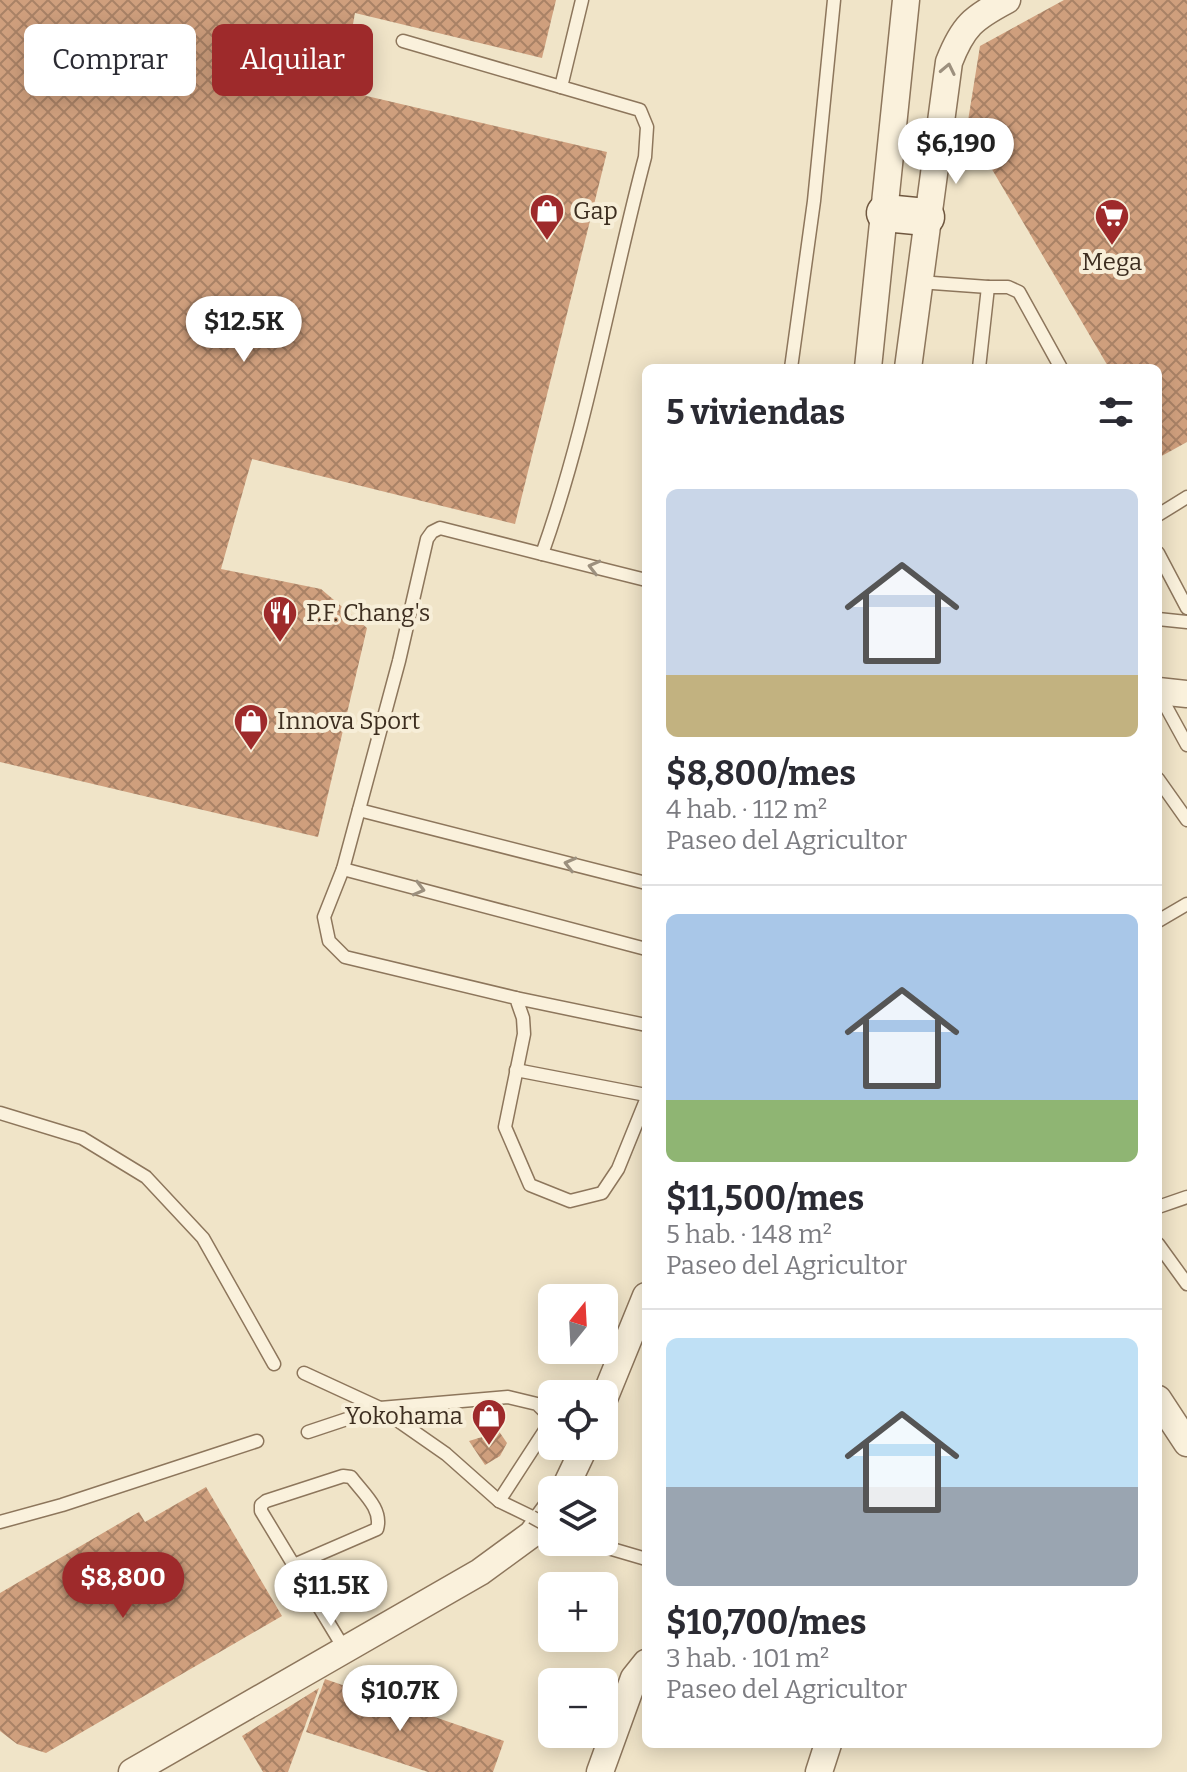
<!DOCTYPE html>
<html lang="es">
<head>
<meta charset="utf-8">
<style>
  body { margin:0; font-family:Bitter,serif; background:#f2f2f3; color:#2b2b33; height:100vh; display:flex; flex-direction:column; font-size:30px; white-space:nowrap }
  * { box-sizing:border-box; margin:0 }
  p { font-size:26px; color:#7c7c81 }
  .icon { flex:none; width:44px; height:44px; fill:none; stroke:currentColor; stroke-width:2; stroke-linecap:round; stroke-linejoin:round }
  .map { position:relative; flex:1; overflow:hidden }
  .panel { position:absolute; left:642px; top:364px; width:520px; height:1384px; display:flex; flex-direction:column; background:#fff; border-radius:12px; box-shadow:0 4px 20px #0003 }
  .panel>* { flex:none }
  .top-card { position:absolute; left:24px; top:24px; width:498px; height:72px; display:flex; gap:16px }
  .needle { width:52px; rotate:18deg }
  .fabs { position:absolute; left:538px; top:1284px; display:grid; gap:16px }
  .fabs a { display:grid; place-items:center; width:80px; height:80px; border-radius:12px; background:#fff; box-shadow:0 4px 20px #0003; font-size:40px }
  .price { position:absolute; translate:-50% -68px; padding:0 18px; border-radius:28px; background:#fff; color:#222; font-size:26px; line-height:52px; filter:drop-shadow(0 2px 4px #0008) }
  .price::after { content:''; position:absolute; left:50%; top:48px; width:24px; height:18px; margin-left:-12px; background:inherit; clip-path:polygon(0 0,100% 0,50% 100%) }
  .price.on { background:#9e2a2b; color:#fff }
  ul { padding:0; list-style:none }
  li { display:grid; align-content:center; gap:16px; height:424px; padding:0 24px }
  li+li { border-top:2px solid #e1e1e2 }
  li span { display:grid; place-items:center; height:248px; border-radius:12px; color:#555 }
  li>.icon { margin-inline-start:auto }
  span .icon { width:144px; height:144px; fill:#fffc; stroke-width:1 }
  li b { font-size:34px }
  h2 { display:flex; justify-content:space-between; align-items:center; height:96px; padding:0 24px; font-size:34px }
  .pill { padding:0 28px; border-radius:12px; background:#fff; box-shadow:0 4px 20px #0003; font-size:28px; line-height:72px }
  .pill.on { background:#9e2a2b; color:#fff }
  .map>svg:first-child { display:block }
</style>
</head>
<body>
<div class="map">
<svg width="1187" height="1772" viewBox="0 0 1187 1772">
  <defs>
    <pattern id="building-cross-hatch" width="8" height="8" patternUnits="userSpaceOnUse" patternTransform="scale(2)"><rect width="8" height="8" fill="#cf9f7d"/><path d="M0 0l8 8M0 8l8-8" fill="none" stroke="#a98266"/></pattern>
  </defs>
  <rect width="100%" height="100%" fill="#f0e4c8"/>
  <g fill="url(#building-cross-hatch)">
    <polygon points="0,0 556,0 542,58 355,13 341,90 607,152 515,524 252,459 221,569 321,589 367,628 318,837 0,762"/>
    <polygon points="1064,0 1187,0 1187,442 1158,458 1158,368 1109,368 967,127 980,46"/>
    <polygon points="496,1427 507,1443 500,1456 485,1465 469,1441 482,1437"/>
    <polygon points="206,1487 282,1616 46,1753 17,1744 0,1731 0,1593 139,1512 145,1522"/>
    <polygon points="325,1679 504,1741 493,1772 428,1772 306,1732"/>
    <polygon points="319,1688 288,1772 263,1772 242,1736"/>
  </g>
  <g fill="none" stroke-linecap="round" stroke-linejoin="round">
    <defs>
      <g id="lane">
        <path d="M582,0L561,87L640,110L647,127L645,157C610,289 588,425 542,554L440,528L432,532L427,539L399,661L343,869L324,917L329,941L345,957L516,998L523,1018L524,1034L505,1127L530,1185L570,1201L602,1193L618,1169L646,1100"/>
        <polyline points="403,41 561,87"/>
        <polyline points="919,282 988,287"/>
        <polyline points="791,368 814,201 834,0"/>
        <polyline points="979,368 988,287 1008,287 1019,292 1061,368"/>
        <polyline points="1158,515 1187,497"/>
        <polyline points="1158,553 1187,608"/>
        <polyline points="542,554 646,580"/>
        <polyline points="1158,619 1187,622"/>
        <polyline points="1158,692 1187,745"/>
        <polyline points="1158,779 1187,820"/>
        <polyline points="359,810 646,883"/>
        <polyline points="343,869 646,949"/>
        <polyline points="1158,921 1187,904"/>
        <polyline points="516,998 646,1025"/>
        <polyline points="516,1070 646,1095"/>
        <polyline points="0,1113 82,1138 146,1177 203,1238 274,1364"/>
        <polyline points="1158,1207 1187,1197"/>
        <polyline points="1158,1244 1187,1284"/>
        <polyline points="304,1373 380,1408 446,1454 499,1501 532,1517"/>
        <polyline points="308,1432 380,1408 508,1397 537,1404 546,1413 549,1424 499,1501"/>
        <polyline points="0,1522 62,1505 257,1441"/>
        <polyline points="588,1542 646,1559"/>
        <path d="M294,1565L377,1529C383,1509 363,1493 351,1477L343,1476L266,1501L261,1505V1511L345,1650"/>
      </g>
      <g id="street">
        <polyline points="868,368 906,0"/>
        <path d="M908,368L949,62C963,26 973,18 1007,0"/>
        <polyline points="1158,691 1187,694"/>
        <polyline points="604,1399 646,1296"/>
        <polyline points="1158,1399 1187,1443"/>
        <polyline points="564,1490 585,1446"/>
        <polyline points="132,1772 480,1572 532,1534 552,1507"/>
        <polyline points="600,1772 634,1678 646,1663"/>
        <polyline points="819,1772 828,1744"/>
      </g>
      <polyline id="secondary" points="885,213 926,217"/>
    </defs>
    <use href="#lane" stroke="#8d765c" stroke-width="15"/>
    <use href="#street" stroke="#8d765c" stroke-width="29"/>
    <use href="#secondary" stroke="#6f573f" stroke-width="39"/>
    <use href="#lane" stroke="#faf1dc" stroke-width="12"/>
    <use href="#street" stroke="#faf1dc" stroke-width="26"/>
    <use href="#secondary" stroke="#faf1dc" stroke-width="36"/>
    <defs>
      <polyline id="lane-bridge" points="532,1517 552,1528"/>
    </defs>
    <use href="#lane-bridge" stroke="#8d765c" stroke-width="15" stroke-linecap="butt"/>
    <use href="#lane-bridge" stroke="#faf1dc" stroke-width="12"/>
  </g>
  <defs><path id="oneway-chevron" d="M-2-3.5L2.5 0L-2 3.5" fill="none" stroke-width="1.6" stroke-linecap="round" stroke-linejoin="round" transform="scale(2)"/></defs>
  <g stroke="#9c907e">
    <use href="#oneway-chevron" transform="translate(948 69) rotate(-78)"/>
    <use href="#oneway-chevron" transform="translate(594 567) rotate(-166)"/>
    <use href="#oneway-chevron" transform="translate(570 864) rotate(-166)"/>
    <use href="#oneway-chevron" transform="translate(419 889) rotate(15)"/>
  </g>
  <defs>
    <symbol id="shop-pin" viewBox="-11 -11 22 30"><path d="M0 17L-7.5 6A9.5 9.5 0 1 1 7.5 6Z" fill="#9e2a2b" stroke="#f7eed8"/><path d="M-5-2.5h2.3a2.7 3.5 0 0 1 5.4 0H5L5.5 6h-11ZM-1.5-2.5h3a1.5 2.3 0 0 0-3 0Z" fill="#fff"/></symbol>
    <symbol id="supermarket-pin" viewBox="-11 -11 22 30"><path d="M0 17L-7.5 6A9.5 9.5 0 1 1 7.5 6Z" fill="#9e2a2b" stroke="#f7eed8"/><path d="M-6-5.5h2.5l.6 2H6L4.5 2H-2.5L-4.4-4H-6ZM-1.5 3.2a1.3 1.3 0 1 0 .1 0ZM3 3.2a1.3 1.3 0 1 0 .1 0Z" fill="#fff"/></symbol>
    <symbol id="restaurant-pin" viewBox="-11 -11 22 30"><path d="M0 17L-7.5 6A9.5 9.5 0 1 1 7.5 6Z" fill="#9e2a2b" stroke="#f7eed8"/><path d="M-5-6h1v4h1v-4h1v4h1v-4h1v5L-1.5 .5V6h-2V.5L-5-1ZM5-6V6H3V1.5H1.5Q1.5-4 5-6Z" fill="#fff"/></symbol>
  </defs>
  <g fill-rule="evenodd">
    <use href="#shop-pin" x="527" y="191" width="40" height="54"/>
    <use href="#supermarket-pin" x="1092" y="196" width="40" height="54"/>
    <use href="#restaurant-pin" x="260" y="593" width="40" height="54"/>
    <use href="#shop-pin" x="231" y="701" width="40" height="54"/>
    <use href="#shop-pin" x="469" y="1396" width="40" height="54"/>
  </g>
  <g text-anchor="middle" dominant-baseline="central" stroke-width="8" stroke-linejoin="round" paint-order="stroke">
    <g font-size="24" fill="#3d2e20" stroke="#f7eed8" text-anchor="start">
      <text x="573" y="211">Gap</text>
      <text x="1112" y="262" text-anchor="middle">Mega</text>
      <text x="306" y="613">P.F. Chang's</text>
      <text x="277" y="721">Innova Sport</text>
      <text x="463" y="1416" text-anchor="end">Yokohama</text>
    </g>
  </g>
</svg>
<div class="fabs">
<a><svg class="needle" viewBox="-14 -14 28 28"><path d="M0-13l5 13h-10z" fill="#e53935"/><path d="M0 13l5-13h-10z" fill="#7c7c81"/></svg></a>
<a><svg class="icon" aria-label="locate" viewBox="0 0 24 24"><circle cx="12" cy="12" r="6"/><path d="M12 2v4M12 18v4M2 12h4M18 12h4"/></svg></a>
<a><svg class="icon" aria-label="layers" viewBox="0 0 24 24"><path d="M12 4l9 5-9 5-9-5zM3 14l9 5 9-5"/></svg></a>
<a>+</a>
<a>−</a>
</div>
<b class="price" style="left:956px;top:186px">$6,190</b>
<b class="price" style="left:244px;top:364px">$12.5K</b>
<b class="price on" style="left:123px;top:1620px">$8,800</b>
<b class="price" style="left:331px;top:1628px">$11.5K</b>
<b class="price" style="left:400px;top:1733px">$10.7K</b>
<div class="top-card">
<a class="pill">Comprar</a>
<a class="pill on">Alquilar</a>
</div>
<section class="panel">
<h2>5 viviendas<svg class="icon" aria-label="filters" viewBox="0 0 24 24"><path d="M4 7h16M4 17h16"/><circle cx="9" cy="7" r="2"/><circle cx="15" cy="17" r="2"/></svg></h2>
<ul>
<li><span style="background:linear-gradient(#c9d6e8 75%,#c2b280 0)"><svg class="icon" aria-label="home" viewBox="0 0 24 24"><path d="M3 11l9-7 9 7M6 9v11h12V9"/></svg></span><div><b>$8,800/mes</b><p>4 hab. · 112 m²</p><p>Paseo del Agricultor</p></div></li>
<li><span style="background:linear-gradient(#a9c7e8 75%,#8fb573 0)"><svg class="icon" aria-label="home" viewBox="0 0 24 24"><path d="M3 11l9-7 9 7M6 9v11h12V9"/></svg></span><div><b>$11,500/mes</b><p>5 hab. · 148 m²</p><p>Paseo del Agricultor</p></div></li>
<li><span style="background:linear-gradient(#bfe0f5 60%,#9aa5b1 0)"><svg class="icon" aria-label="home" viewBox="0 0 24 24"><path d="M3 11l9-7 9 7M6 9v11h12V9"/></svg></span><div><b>$10,700/mes</b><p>3 hab. · 101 m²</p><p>Paseo del Agricultor</p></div></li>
</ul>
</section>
</div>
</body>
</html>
